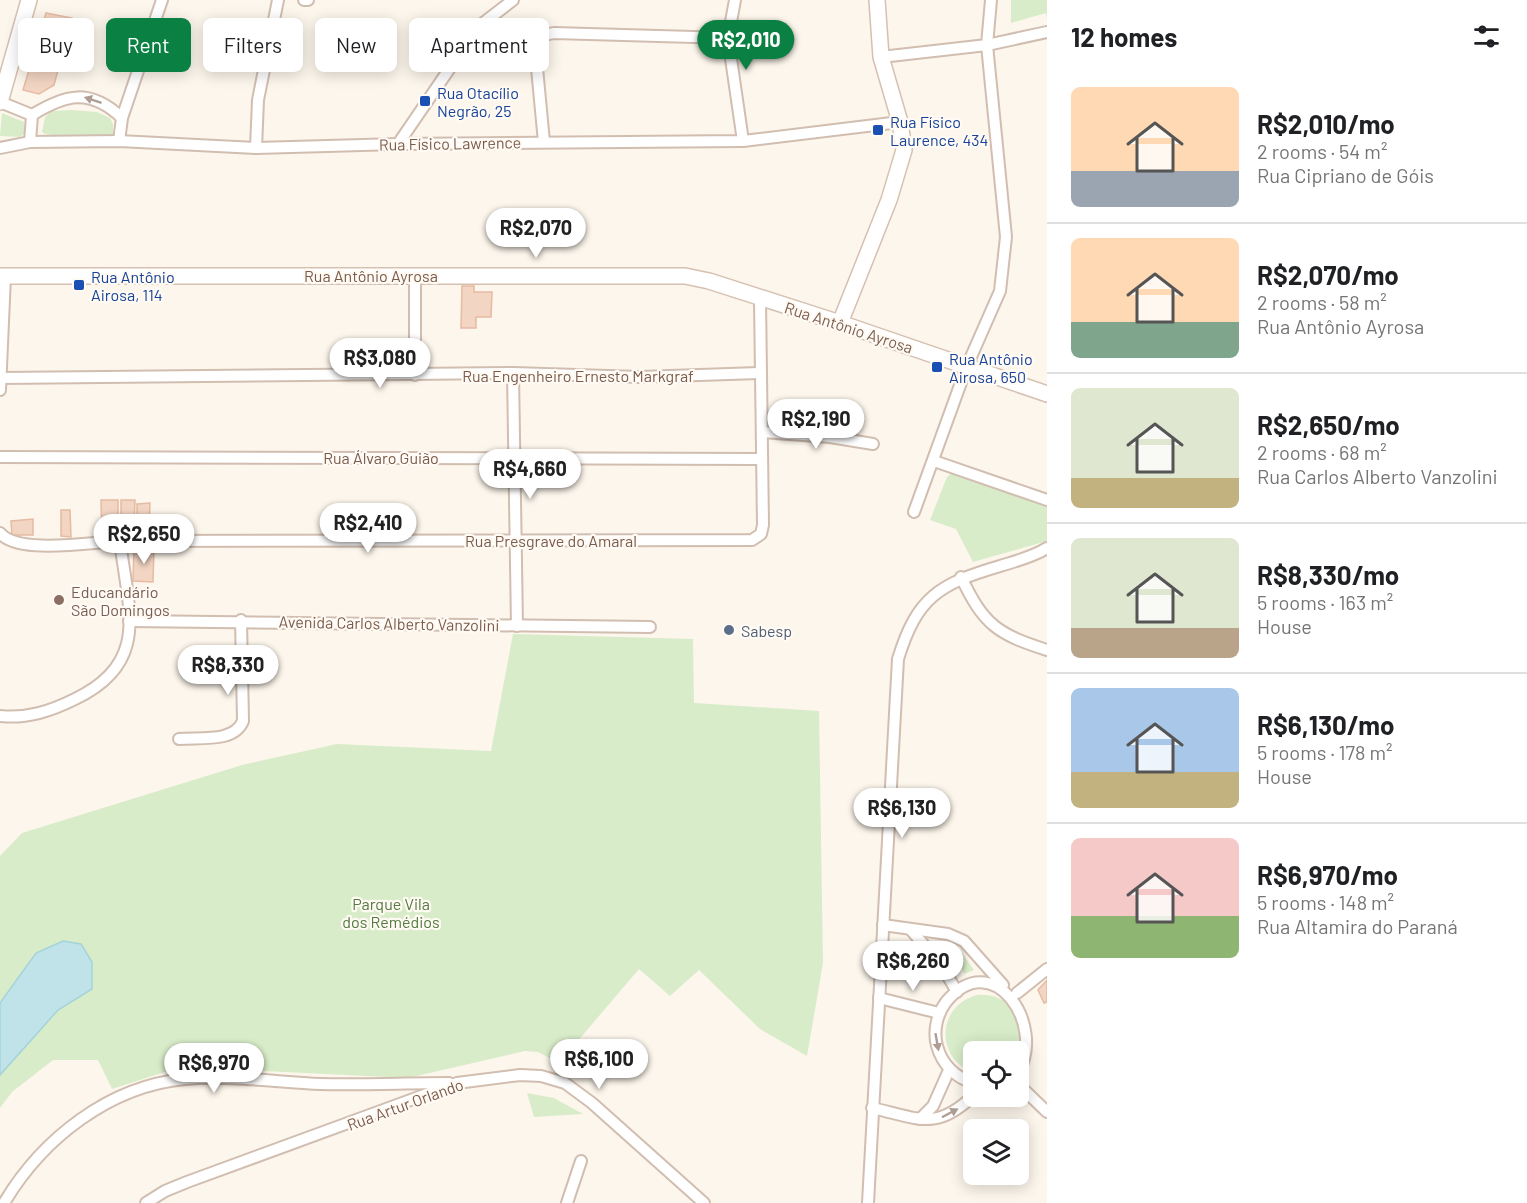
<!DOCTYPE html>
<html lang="en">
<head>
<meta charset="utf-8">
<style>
  body { margin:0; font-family:Barlow,sans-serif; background:#f6f6f6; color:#202124; height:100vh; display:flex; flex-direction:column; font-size:22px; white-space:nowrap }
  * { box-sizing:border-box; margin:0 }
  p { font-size:20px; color:#757577 }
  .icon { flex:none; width:33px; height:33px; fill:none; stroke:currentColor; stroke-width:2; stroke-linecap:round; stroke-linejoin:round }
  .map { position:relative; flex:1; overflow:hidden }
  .panel { display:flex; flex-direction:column; background:#fff; width:480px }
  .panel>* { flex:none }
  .guide { position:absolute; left:18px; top:18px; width:570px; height:54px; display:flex; gap:12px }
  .tools { position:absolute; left:963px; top:1041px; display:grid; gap:12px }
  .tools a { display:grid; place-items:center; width:66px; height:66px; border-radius:9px; background:#fff; box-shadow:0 3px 15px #0003; font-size:30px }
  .price { position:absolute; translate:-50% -51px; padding:0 14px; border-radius:21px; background:#fff; color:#222; font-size:20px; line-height:39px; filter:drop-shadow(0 2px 3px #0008) }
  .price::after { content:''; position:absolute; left:50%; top:36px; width:18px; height:14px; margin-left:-9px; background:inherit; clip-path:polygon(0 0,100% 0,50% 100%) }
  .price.on { background:#0b8043; color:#fff }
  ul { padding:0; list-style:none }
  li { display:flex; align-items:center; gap:18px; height:150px; padding:0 24px }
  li+li { border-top:2px solid #e0e0e0 }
  li span { display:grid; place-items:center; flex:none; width:168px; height:120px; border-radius:9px; color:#555 }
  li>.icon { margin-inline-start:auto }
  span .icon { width:72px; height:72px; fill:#fffc; stroke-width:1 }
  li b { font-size:26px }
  h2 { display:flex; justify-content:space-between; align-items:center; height:72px; padding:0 24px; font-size:26px }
  .chip { padding:0 21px; border-radius:9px; background:#fff; box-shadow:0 3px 15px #0003; font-size:21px; line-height:54px }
  .chip.on { background:#0b8043; color:#fff }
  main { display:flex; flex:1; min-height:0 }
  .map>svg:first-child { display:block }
</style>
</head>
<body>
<main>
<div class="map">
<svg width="1047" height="1203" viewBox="0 0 1047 1203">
  <rect width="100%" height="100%" fill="#fdf6ec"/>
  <g fill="#d8ecc9">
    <polygon points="1011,0 1047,0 1047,19 1046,13 1011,23"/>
    <path d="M72,110L97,112L110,118L113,124V135C102,139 51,139 42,132L45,117L52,111Z"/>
    <polygon points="2,113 24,122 24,134 20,137 0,136"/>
    <polygon points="952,473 1047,507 1047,541 973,562 956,529 930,520 947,477"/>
    <polygon points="513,634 693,639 694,703 819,711 823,963 807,1056 760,1029 699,970 670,996 639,969 559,1063 538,1052 525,1051 408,1078 180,1067 112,1089 98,1060 53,1060 12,1092 0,1108 0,856 22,833 242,765 337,744 491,751"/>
    <polygon points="952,947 961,952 974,970 964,974"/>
    <path d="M977,995C1010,991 1033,1025 1019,1054L1018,1052H974V1073C935,1059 936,1006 977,995Z"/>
    <polygon points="527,1093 554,1098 583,1114 534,1117"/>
  </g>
  <polygon fill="#bfe3e8" stroke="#a5d3da" stroke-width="1.5" points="63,941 81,944 92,962 92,989 58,1010 0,1075 0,1003 36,953"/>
  <g fill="#f3d5c3" stroke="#e6bba3" stroke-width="1.5">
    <polygon points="46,13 72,18 54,85 39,94 23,90"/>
    <polygon points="462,286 474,286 474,292 492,292 491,317 476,317 476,328 461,328"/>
    <polygon points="101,500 118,500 118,533 102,535"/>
    <polygon points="121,500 135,500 134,531 121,531"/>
    <polygon points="150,503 149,531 137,533 137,504"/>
    <polygon points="61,510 70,510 71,537 61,536"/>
    <polygon points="33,519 33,535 12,535 11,521"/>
    <polygon points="154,547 153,582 133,581 134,548"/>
    <polygon points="1047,980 1047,1002 1044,1003 1038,990"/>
  </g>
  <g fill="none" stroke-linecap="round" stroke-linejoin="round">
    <defs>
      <g id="street">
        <polyline points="304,0 308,0"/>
        <polyline points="735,0 728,38 743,141"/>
        <polyline points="881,57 987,45 1047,32"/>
        <polyline points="0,102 32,115"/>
        <polyline points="122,118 162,0"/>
        <path d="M30,142L32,115C66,94 90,88 122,118L119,141"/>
        <polyline points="544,142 535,47 539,36 554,33 728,38"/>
        <polyline points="398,144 478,27 513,0"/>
        <polyline points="0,148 30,142 119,141 256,148 398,144 743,141 900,122"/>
        <polyline points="256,148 258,100 278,0"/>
        <polyline points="415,275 415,375"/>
        <polyline points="513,373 517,626"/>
        <polyline points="1,378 513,373 640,377 759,373"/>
        <polyline points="0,390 5,276"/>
        <polyline points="762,432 830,437 873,444"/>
        <polyline points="0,457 761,459"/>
        <polyline points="934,461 1047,500"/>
        <polyline points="914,512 967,366 1000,291 1006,237 987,45 991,0"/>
        <path d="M0,533C18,555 92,542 120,541L752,540L761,534L763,525L760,299"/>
        <path d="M961,577C984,625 997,634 1047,650"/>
        <polyline points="129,621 650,627"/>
        <path d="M0,716C27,719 51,711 75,699C151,663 128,609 120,541"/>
        <path d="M179,739C200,737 234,743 243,721L241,620"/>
        <polyline points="883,925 948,934 964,941 1003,985"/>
        <polyline points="911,930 942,966 957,992"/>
        <polyline points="1017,993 1047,969"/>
        <polyline points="879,998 939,1013"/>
        <path d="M974,1083C955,1078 942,1064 937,1046C933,1031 937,1014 946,1002C992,945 1047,1024 1018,1073"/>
        <polyline points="1018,1084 1047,1112"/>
        <path d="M872,1108C918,1118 936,1132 974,1095"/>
        <polyline points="920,1119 933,1106 949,1070"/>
        <path d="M4,1203C42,1139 109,1086 185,1079C229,1075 276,1082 321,1084C363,1085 406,1083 449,1083"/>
        <polyline points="146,1203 165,1191 187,1182 457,1083 520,1075 541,1076 565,1083 592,1103 704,1203"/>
        <polyline points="567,1203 581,1161"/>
        <path d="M868,1203L898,659C917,597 939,584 1000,566C1016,561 1033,557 1047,548"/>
      </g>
      <g id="secondary">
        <polyline points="0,102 29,0"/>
        <polyline points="0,276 685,276 709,281 840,323 1047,394"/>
        <polyline points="840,323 889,200 904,150 900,122 881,57 877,0"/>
      </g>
    </defs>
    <use href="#street" stroke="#d1beb0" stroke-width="14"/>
    <use href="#secondary" stroke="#d6c0b0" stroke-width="18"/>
    <use href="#street" stroke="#fff" stroke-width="10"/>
    <use href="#secondary" stroke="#fff" stroke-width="15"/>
  </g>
  <defs><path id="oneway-solid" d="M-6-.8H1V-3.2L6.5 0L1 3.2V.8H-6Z" transform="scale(1.5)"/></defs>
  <g fill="#af9d94">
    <use href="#oneway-solid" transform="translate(93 100) rotate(-162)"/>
    <use href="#oneway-solid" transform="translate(937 1042) rotate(80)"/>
    <use href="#oneway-solid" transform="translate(950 1113) rotate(-28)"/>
  </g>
  <g fill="#1a4fb4" stroke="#fffaf3" stroke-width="2">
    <rect x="419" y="95" width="12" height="12" rx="3"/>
    <rect x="872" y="124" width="12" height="12" rx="3"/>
    <rect x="73" y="279" width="12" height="12" rx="3"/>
    <rect x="931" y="361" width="12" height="12" rx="3"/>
  </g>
  <circle fill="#8d6e63" stroke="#fffaf3" stroke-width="2" cx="59" cy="600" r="6"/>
  <circle fill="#5c6f8a" stroke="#fffaf3" stroke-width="2" cx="729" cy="630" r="6"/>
  <g text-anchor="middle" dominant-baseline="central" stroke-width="4.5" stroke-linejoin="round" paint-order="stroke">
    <g font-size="16" fill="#164399" stroke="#fffaf3" text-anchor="start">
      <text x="437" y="92">Rua Otacílio<tspan x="437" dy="18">Negrão, 25</tspan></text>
      <text x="890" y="121">Rua Físico<tspan x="890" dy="18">Laurence, 434</tspan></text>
      <text x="91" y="276">Rua Antônio<tspan x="91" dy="18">Airosa, 114</tspan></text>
      <text x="949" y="358">Rua Antônio<tspan x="949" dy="18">Airosa, 650</tspan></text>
    </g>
    <g font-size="16" fill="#7a5c4d" stroke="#fffaf3">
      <text transform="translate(450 143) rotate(-1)">Rua Físico Lawrence</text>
      <text x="371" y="275">Rua Antônio Ayrosa</text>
      <text transform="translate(849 327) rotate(18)">Rua Antônio Ayrosa</text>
      <text x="578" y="375">Rua Engenheiro Ernesto Markgraf</text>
      <text x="381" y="457">Rua Álvaro Guião</text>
      <text x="551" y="540">Rua Presgrave do Amaral</text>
      <text transform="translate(389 623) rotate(1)">Avenida Carlos Alberto Vanzolini</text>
      <text transform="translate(405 1104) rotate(-20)">Rua Artur Orlando</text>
    </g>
    <g font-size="16" fill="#785e54" stroke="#fffaf3" text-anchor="start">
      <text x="71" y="591">Educandário<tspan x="71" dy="18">São Domingos</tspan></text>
    </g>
    <g font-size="16" fill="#4e5e75" stroke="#fffaf3" text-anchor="start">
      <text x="741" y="630">Sabesp</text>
    </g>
    <g font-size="16" fill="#537a41" stroke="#fffaf3">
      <text x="391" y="903">Parque Vila<tspan x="391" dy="18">dos Remédios</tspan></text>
    </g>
  </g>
</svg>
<div class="tools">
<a><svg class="icon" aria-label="locate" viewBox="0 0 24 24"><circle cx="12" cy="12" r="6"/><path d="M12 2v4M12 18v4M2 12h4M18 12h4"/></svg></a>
<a><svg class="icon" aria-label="layers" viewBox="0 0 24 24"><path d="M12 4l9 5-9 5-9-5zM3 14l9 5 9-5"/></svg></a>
</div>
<b class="price on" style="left:746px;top:71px">R$2,010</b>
<b class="price" style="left:536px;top:259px">R$2,070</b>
<b class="price" style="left:380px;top:389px">R$3,080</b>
<b class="price" style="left:816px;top:450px">R$2,190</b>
<b class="price" style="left:530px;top:500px">R$4,660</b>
<b class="price" style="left:368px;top:554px">R$2,410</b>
<b class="price" style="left:144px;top:565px">R$2,650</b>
<b class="price" style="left:228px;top:696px">R$8,330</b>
<b class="price" style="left:902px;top:839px">R$6,130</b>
<b class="price" style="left:913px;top:992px">R$6,260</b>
<b class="price" style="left:599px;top:1090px">R$6,100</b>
<b class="price" style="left:214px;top:1094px">R$6,970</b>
<div class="guide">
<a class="chip">Buy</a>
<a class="chip on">Rent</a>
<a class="chip">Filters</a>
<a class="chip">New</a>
<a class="chip">Apartment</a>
</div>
</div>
<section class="panel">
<h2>12 homes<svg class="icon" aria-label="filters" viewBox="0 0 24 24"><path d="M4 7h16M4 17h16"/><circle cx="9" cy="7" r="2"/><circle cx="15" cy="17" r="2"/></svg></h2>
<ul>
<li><span style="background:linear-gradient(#ffd9b3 70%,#9aa5b1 0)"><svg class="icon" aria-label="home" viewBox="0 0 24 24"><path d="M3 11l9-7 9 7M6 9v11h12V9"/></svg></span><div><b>R$2,010/mo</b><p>2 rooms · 54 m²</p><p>Rua Cipriano de Góis</p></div></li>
<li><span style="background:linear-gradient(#ffd9b3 70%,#7fa58c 0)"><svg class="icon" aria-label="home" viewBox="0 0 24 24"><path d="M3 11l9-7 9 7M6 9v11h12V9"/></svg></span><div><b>R$2,070/mo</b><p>2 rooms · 58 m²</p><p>Rua Antônio Ayrosa</p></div></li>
<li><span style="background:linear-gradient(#dfe7d0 75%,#c2b280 0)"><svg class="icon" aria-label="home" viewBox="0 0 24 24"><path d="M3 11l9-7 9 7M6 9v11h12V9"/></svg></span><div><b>R$2,650/mo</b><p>2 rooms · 68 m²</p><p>Rua Carlos Alberto Vanzolini</p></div></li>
<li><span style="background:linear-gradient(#dfe7d0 75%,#b9a48a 0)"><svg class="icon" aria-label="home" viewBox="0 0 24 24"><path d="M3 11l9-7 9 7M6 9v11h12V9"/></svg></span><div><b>R$8,330/mo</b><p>5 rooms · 163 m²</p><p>House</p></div></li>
<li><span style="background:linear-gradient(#a9c7e8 70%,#c2b280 0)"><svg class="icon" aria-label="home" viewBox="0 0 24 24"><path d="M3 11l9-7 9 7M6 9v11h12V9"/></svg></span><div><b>R$6,130/mo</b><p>5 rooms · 178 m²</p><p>House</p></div></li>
<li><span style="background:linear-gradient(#f6c9c9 65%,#8fb573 0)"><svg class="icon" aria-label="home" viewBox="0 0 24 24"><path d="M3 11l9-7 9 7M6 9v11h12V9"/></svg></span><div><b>R$6,970/mo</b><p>5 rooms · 148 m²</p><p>Rua Altamira do Paraná</p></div></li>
</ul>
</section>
</main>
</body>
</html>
